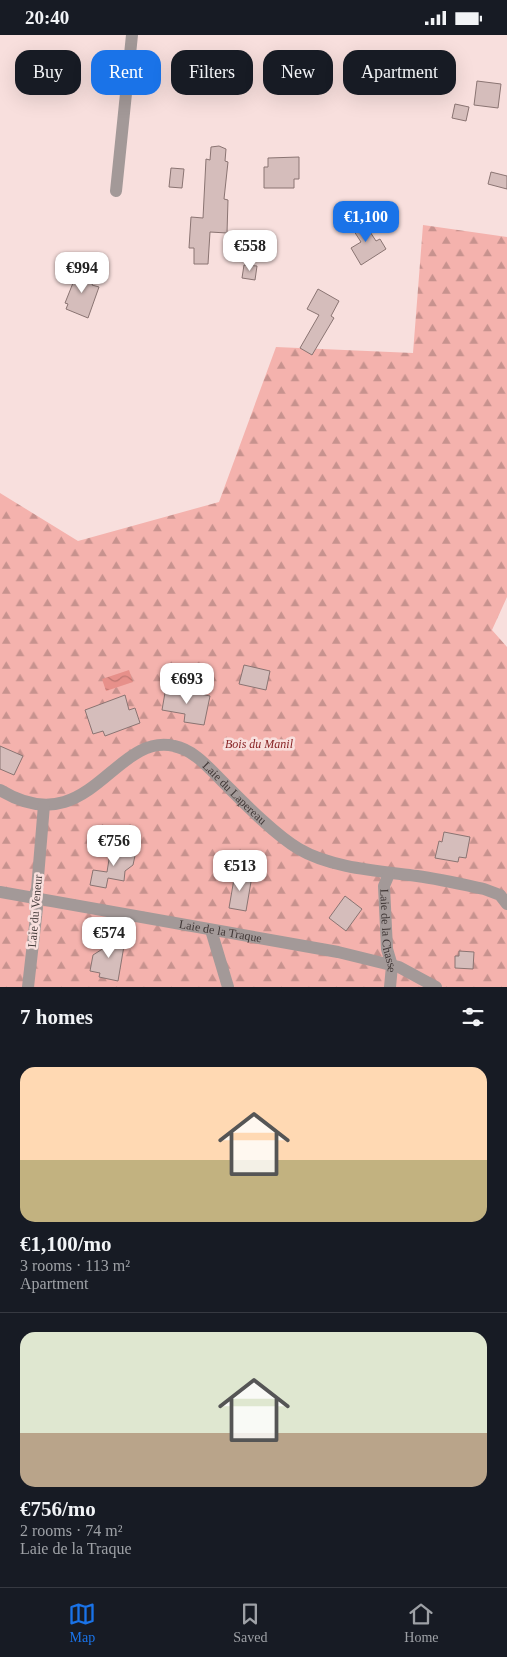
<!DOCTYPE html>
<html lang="en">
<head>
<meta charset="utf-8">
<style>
  body { margin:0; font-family:Georgia,serif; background:#242831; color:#f1f3f6; height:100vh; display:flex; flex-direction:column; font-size:19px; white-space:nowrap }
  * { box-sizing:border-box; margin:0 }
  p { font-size:16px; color:#9ea1a6 }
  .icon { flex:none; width:28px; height:28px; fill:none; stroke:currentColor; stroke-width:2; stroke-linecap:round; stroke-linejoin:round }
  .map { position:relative; height:952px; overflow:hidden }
  .side { display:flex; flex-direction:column; background:#171b24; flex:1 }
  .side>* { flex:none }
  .top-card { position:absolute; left:15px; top:15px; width:478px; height:45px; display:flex; gap:10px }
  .price { position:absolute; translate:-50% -42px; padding:0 11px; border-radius:10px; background:#fff; color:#222; font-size:16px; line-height:32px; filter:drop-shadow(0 1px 2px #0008) }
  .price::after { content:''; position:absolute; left:50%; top:30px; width:15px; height:11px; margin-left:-8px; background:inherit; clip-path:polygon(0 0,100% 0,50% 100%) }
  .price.on { background:#1a73e8; color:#fff }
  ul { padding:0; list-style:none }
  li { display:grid; align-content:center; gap:10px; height:265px; padding:0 20px }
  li+li { border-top:1px solid #363941 }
  li span { display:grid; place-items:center; height:155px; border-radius:15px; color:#555 }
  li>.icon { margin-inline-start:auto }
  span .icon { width:90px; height:90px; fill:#fffc; stroke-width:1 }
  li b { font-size:21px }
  h2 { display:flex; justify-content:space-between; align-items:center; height:60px; padding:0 20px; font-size:21px }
  .chip { padding:0 18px; border-radius:15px; background:#171b24; box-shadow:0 5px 20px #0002; font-size:18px; line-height:45px }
  .chip.on { background:#1a73e8; color:#fff }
  .status { display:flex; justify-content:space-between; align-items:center; height:35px; padding:0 25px; background:#171b24; direction:ltr }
  .status svg { height:14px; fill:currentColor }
  .menu { display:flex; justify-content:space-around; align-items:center; height:70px; border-top:1px solid #363941; background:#171b24; font-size:14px; color:#9ea1a6 }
  .menu a { display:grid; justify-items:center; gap:2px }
  .menu .on { color:#1a73e8 }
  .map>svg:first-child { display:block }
</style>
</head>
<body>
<div class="status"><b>20:40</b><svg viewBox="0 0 49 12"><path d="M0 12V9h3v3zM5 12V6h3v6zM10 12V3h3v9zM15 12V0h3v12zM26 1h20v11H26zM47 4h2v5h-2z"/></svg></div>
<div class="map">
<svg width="507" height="952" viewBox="0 0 507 952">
  <defs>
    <pattern id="forest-firs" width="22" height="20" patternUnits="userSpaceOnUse" patternTransform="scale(1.25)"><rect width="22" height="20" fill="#f4b2ad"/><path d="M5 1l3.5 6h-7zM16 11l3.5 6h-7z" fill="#c7928e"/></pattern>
    <pattern id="water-waves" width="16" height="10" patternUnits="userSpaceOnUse" patternTransform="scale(1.25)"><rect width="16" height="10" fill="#e7908a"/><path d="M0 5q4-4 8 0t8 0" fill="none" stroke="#bd7772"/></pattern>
  </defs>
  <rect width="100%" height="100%" fill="#f8dfdd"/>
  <polygon fill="url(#forest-firs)" points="423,190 507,202 507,562 492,595 507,612 507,952 0,952 0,458 78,506 219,467 276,312 413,318"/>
  <polygon fill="url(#water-waves)" points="129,635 133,647 106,656 102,644"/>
  <g fill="#d5bdbb" stroke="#8a7472">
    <polygon points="477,46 501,49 498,73 474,70"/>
    <polygon points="455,69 469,72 466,86 452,83"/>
    <polygon points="219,111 226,114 225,126 228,127 224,164 228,165 227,198 210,197 208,229 194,229 194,213 189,213 191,182 203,183 206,124 210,125 211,112"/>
    <polygon points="299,122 299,144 294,144 294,153 264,153 264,132 268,132 268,123"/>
    <polygon points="171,133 184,134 182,153 169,152"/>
    <polygon points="491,137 507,141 507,154 488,149"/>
    <polygon points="361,183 376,206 380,204 386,214 361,230 351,213 361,207 350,190"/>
    <polygon points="244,230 257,231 255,245 242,243"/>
    <polygon points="79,233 96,240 92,250 99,252 88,283 66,274 68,269 65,268"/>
    <polygon points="318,254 339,266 331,281 334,283 312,320 300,313 319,280 307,274"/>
    <polygon points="244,630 270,636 266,655 239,649"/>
    <polygon points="166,652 210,661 204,690 184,687 185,679 162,675"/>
    <polygon points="125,660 129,675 135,673 140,688 105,701 103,696 93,699 85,675"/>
    <polygon points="0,711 23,721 14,740 0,734"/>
    <polygon points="444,797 470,802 466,823 459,822 458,827 435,823 439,806 442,807"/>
    <polygon points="111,812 136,816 133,830 125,836 124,846 108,843 106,853 90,850 93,835 107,837"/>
    <polygon points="235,838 252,841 246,876 229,873"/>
    <polygon points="345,861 362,874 346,896 329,883"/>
    <polygon points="106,902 125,905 118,946 99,942 100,938 90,936 93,920 104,913"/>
    <polygon points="459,916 474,917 473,934 455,933 455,921 459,921"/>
  </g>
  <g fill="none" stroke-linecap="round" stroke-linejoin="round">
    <g stroke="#a39998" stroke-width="12">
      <path id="s1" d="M0,755C89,809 114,697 174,711C194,715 208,732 222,746C242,766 275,800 299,814C331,833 380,836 417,841C439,844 461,849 484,854L500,860L507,869"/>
      <path id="s2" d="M389,839L384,851L387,914L392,931L390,952"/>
      <path id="s3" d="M0,857L338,917L399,932L436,952"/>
      <polyline points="211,895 228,952"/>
      <polyline points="28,952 37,873 34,863 37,854 44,770"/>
    </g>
    <polyline stroke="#a39998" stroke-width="12" points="116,156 132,0"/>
  </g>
  <g text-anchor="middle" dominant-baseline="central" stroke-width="5" stroke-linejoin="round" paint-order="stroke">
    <g font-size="12" font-style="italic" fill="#872224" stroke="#f8dfdd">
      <text x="259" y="709">Bois du Manil</text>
    </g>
    <g font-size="12" fill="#413837" stroke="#f8dfdd">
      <text stroke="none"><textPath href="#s1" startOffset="272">Laie du Lapereau</textPath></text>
      <text transform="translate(35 876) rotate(-85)">Laie du Veneur</text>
      <text stroke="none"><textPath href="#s2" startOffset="58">Laie de la Chasse</textPath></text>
      <text stroke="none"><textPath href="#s3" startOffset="224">Laie de la Traque</textPath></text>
    </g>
  </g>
</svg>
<b class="price on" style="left:366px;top:208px">€1,100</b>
<b class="price" style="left:250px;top:237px">€558</b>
<b class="price" style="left:82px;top:259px">€994</b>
<b class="price" style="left:187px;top:670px">€693</b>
<b class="price" style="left:114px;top:832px">€756</b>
<b class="price" style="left:240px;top:857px">€513</b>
<b class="price" style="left:109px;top:924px">€574</b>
<div class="top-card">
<a class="chip">Buy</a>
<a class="chip on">Rent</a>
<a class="chip">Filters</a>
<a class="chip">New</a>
<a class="chip">Apartment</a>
</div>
</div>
<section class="side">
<h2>7 homes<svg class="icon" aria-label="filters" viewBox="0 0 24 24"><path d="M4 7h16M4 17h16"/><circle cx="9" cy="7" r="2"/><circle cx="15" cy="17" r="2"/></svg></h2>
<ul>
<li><span style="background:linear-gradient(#ffd9b3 60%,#c2b280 0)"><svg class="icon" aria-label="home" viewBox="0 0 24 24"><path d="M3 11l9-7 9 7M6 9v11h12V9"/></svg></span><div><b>€1,100/mo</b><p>3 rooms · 113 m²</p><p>Apartment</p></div></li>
<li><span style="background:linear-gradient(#dfe7d0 65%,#b9a48a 0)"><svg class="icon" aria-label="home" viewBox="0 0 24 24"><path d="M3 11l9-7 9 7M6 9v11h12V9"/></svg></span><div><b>€756/mo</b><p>2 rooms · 74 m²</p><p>Laie de la Traque</p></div></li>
</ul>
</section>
<nav class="menu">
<a class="on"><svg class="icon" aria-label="map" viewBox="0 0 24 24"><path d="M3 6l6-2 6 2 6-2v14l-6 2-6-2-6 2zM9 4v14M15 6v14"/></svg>Map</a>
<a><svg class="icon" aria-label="saved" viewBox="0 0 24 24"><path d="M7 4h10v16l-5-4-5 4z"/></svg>Saved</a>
<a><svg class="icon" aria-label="home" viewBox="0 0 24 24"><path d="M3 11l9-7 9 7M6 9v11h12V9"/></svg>Home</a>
</nav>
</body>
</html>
